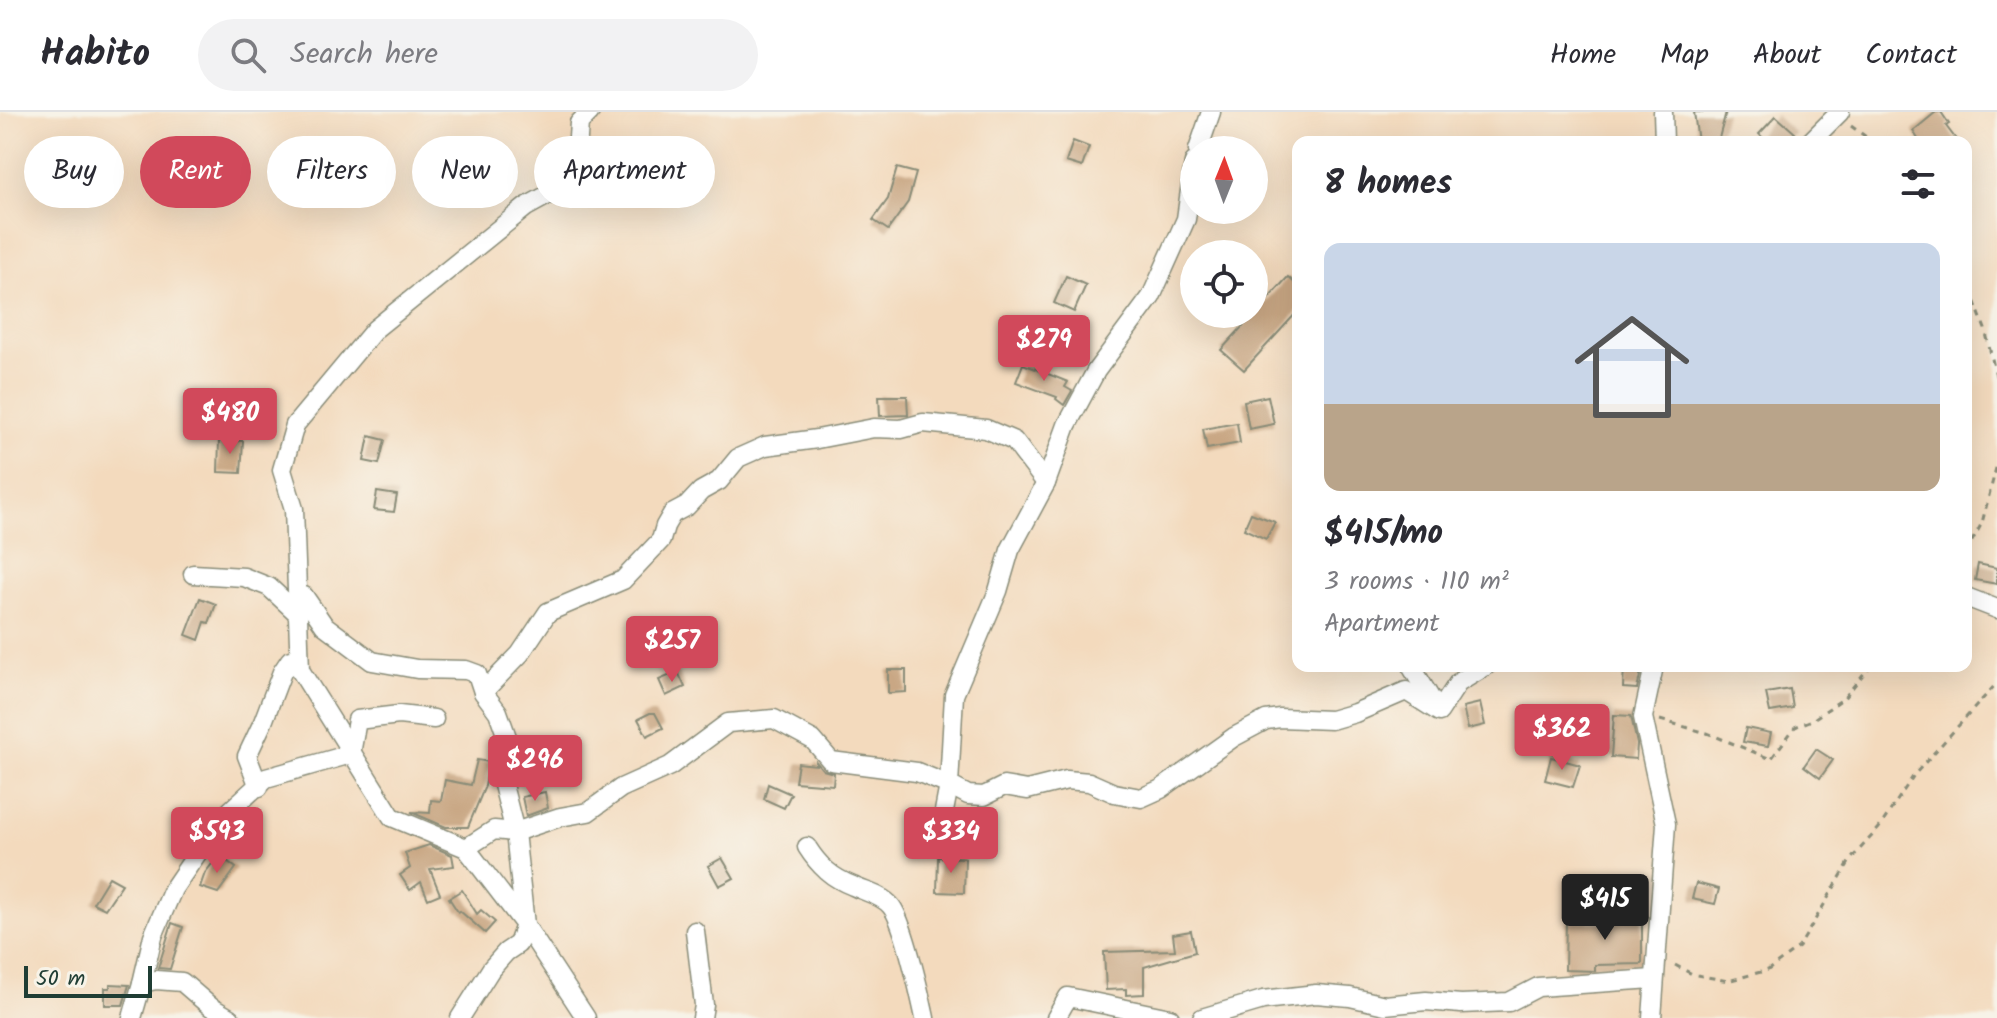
<!DOCTYPE html>
<html lang="en">
<head>
<meta charset="utf-8">
<style>
  body { margin:0; font-family:Kalam,sans-serif; background:#f2f2f3; color:#2b2b33; height:100vh; display:flex; flex-direction:column; font-size:30px; white-space:nowrap }
  * { box-sizing:border-box; margin:0 }
  p { font-size:26px; color:#7c7c81 }
  .icon { flex:none; width:44px; height:44px; fill:none; stroke:currentColor; stroke-width:2; stroke-linecap:round; stroke-linejoin:round }
  .map { position:relative; flex:1; overflow:hidden }
  .panel { position:absolute; left:1292px; top:24px; width:680px; height:536px; display:flex; flex-direction:column; background:#fff; border-radius:16px; box-shadow:0 8px 32px #0002 }
  .panel>* { flex:none }
  .hud { position:absolute; left:24px; top:24px; width:760px; height:72px; display:flex; gap:16px }
  .needle { width:52px; rotate:1deg }
  .tools { position:absolute; left:1180px; top:24px; display:grid; gap:16px }
  .tools a { display:grid; place-items:center; width:88px; height:88px; border-radius:50%; background:#fff; box-shadow:0 8px 32px #0002; font-size:40px }
  .scale { position:absolute; left:24px; bottom:20px; width:128px; box-sizing:border-box; padding-left:8px; border:4px solid #1f3d34; border-top:0; font-size:22px; line-height:28px; white-space:nowrap; color:#1f3d34; -webkit-text-stroke:6px #f7f3e8; paint-order:stroke }
  .price { position:absolute; translate:-50% -68px; padding:0 18px; border-radius:8px; background:#d1495b; color:#fff; font-size:26px; line-height:52px; filter:drop-shadow(0 2px 4px #0008) }
  .price::after { content:''; position:absolute; left:50%; top:48px; width:24px; height:18px; margin-left:-12px; background:inherit; clip-path:polygon(0 0,100% 0,50% 100%) }
  .price.current { background:#222; color:#fff }
  ul { padding:0; list-style:none }
  li { display:grid; align-content:center; gap:16px; height:424px; padding:0 32px }
  li+li { border-top:2px solid #e1e1e2 }
  li span { display:grid; place-items:center; height:248px; border-radius:16px; color:#555 }
  li>.icon { margin-inline-start:auto }
  span .icon { width:144px; height:144px; fill:#fffc; stroke-width:1 }
  li b { font-size:34px }
  h2 { display:flex; justify-content:space-between; align-items:center; height:96px; padding:0 32px; font-size:34px }
  .tag { padding:0 28px; border-radius:36px; background:#fff; box-shadow:0 8px 32px #0002; font-size:28px; line-height:72px }
  .tag.current { background:#d1495b; color:#fff }
  header { display:flex; align-items:center; gap:48px; box-sizing:border-box; height:112px; padding:0 40px; background:#fff; border-bottom:2px solid #e1e1e2 }
  header strong { font-size:38px }
  nav { display:flex; gap:44px; margin-inline-start:auto; font-size:28px }
  .search { width:560px; height:72px; background:#f2f2f3; display:flex; align-items:center; gap:20px; box-sizing:border-box; padding:0 28px; border-radius:44px; color:#7c7c81; font-size:30px }
  .map>svg:first-child { display:block }
</style>
</head>
<body>
<header>
<strong>Habito</strong>
<div class="search"><svg class="icon" aria-label="search" viewBox="0 0 24 24"><circle cx="10" cy="10" r="6"/><path d="M15 15l6 6"/></svg>Search here</div>
<nav><a>Home</a><a>Map</a><a>About</a><a>Contact</a></nav>
</header>
<div class="map">
<svg width="1997" height="906" viewBox="0 0 1997 906">
  <rect width="100%" height="100%" fill="#f7f3e8"/>
  <filter id="ink" filterUnits="userSpaceOnUse"><feTurbulence type="fractalNoise" baseFrequency=".0125" numOctaves="2"/><feDisplacementMap in="SourceGraphic" scale="16" xChannelSelector="R" yChannelSelector="G"/><feConvolveMatrix kernelMatrix="1 2 1 2 8 2 1 2 1" color-interpolation-filters="sRGB"/></filter>
  <filter id="wash" filterUnits="userSpaceOnUse"><feTurbulence type="fractalNoise" baseFrequency=".006" numOctaves="4" result="noise"/><feDisplacementMap in="SourceGraphic" scale="32" xChannelSelector="R" yChannelSelector="G"/><feGaussianBlur stdDeviation="1.8" result="paint"/><feColorMatrix in="noise" values="0 0 0 0 0 0 0 0 0 0 0 0 0 0 0 0 0 1.4 0 .05"/><feComposite in="paint" operator="in"/></filter>
  <g filter="url(#wash)">
    <rect width="100%" height="100%" fill="#f3dabd"/>
    <g id="blocks">
      <g fill="#c9a784">
        <polygon points="1694,0 1726,0 1718,30 1698,30"/>
        <polygon points="1936,0 1941,0 1949,12 1946,14 1958,30 1920,30 1913,19"/>
        <polygon points="1776,4 1795,21 1786,30 1767,30 1759,22"/>
        <polygon points="1073,29 1089,35 1082,55 1066,50"/>
        <polygon points="897,56 916,61 908,90 888,118 873,108 888,87"/>
        <polygon points="1066,164 1086,173 1074,200 1054,191"/>
        <polygon points="1288,165 1298,174 1298,199 1244,258 1221,238"/>
        <polygon points="1023,252 1068,270 1065,275 1072,279 1064,293 1056,287 1057,285 1016,270"/>
        <polygon points="879,284 907,284 908,303 880,304"/>
        <polygon points="1268,284 1274,312 1249,317 1244,289"/>
        <polygon points="1237,311 1240,331 1207,337 1203,317"/>
        <polygon points="369,324 385,328 379,352 364,349"/>
        <polygon points="219,328 243,329 241,361 218,360"/>
        <polygon points="377,380 397,383 394,400 374,398"/>
        <polygon points="1251,401 1275,410 1266,427 1244,417"/>
        <polygon points="1978,452 1997,456 1997,472 1975,468"/>
        <polygon points="200,486 216,492 209,511 205,510 199,528 186,523"/>
        <polygon points="1624,554 1642,554 1637,577 1623,576"/>
        <polygon points="888,558 906,558 906,580 888,581"/>
        <polygon points="678,560 685,575 666,584 659,568"/>
        <polygon points="1790,577 1793,596 1770,600 1766,581"/>
        <polygon points="1480,591 1485,613 1468,617 1463,595"/>
        <polygon points="650,601 655,601 663,616 647,624 638,607"/>
        <polygon points="1614,603 1631,604 1637,632 1636,647 1611,645"/>
        <polygon points="1746,616 1771,621 1768,634 1743,630"/>
        <polygon points="1816,637 1833,648 1820,666 1804,654"/>
        <polygon points="1551,645 1580,653 1573,675 1545,668"/>
        <polygon points="477,648 490,650 485,674 468,715 446,715 411,700 430,701 431,688 441,689 445,668 471,673"/>
        <polygon points="816,650 823,658 834,661 833,673 795,670 798,651 816,653"/>
        <polygon points="768,672 791,682 784,696 764,687"/>
        <polygon points="545,680 548,696 526,704 522,685"/>
        <polygon points="429,733 452,743 454,754 430,757 440,782 428,787 421,770 410,778 400,763 410,756 405,741"/>
        <polygon points="219,743 236,756 218,781 200,775 205,761"/>
        <polygon points="938,745 965,746 964,781 937,780"/>
        <polygon points="722,746 734,766 719,774 708,754"/>
        <polygon points="109,765 122,772 105,797 93,791"/>
        <polygon points="1696,771 1719,777 1715,792 1692,787"/>
        <polygon points="462,778 477,802 481,798 495,810 485,821 460,799 458,800 449,786"/>
        <polygon points="1616,795 1642,795 1642,852 1595,853 1595,859 1565,858 1566,810 1616,811"/>
        <polygon points="172,811 183,815 170,857 158,856"/>
        <polygon points="1191,819 1195,840 1144,855 1144,882 1126,883 1126,877 1106,878 1104,840 1175,838 1173,822"/>
        <polygon points="110,872 129,873 123,893 105,893 105,876 110,876"/>
      </g>
    </g>
  </g>
  <g filter="url(#ink)">
    <use href="#blocks" fill-opacity="0" stroke="#898c78" stroke-width="2"/>
    <g fill="none" stroke-linecap="round" stroke-linejoin="round">
      <defs>
        <g id="minor">
          <polyline points="1663,0 1664,30"/>
          <polyline points="1810,30 1840,0"/>
          <polyline points="1198,38 1211,0"/>
          <polyline points="1194,50 1186,107 1151,185 1096,259 1067,313 1046,371 1010,438 998,479 954,583 949,673 968,683 984,684 1004,674 1027,678 1067,668 1089,670 1114,681 1141,686 1161,677 1234,625 1266,608 1280,606 1331,608 1355,601 1406,579 1439,600 1458,571 1486,554"/>
          <polyline points="193,462 244,465 269,475 297,501 304,484 324,513 372,549 417,557 466,558 477,562 483,580"/>
          <polyline points="1966,485 1997,497"/>
          <polyline points="1411,554 1437,597"/>
          <polyline points="259,675 247,644 263,610 282,560 290,548 300,558"/>
          <path d="M807,735C819,754 832,766 853,774C865,780 882,783 891,794C904,810 920,883 925,906"/>
          <polyline points="466,736 494,718 515,720 560,705 588,700 621,676 670,654 728,611 774,607 813,628 831,649 917,660 949,673 939,726"/>
          <polyline points="695,819 704,893 702,906"/>
          <polyline points="142,871 153,824 173,777 207,727 231,698 266,666 351,642 357,608 399,603 434,607"/>
          <polyline points="132,906 142,871 156,868 182,870 211,895 230,906"/>
          <polyline points="460,906 491,857 506,840 518,832 525,813 515,720 501,665 507,642 507,625 498,600 483,580 520,542 548,500 623,468 661,428 665,414 672,402 687,394 701,379 719,369 738,346 765,334 817,327 874,316 901,317 923,311 986,317 1014,329 1046,371"/>
          <polyline points="586,906 525,813 466,736 392,705 300,558 294,397 282,358 295,313 375,217 526,95 575,68 579,11 590,0"/>
          <polyline points="1056,906 1068,885 1170,906"/>
          <polyline points="1202,906 1263,888 1316,882 1350,885 1385,893 1426,889 1461,892 1509,890 1538,875 1653,867"/>
          <polyline points="1652,906 1666,712 1643,605 1654,554"/>
        </g>
      </defs>
      <use href="#minor" stroke="#898c78" stroke-width="21"/>
      <g stroke="#898c78" stroke-width="3" stroke-dasharray="6 6" stroke-linecap="butt">
        <polyline points="1851,14 1873,30"/>
        <polyline points="1966,167 1985,217 1997,268"/>
        <polyline points="1966,440 1982,411 1997,352"/>
        <polyline points="1660,608 1707,621 1771,647 1795,615 1812,608 1844,586 1870,554"/>
        <polyline points="1675,853 1692,862 1728,869 1768,858 1799,835 1851,747 1879,716 1914,663 1997,571"/>
      </g>
      <use href="#minor" stroke="#fff" stroke-width="18"/>
    </g>
  </g>
</svg>
<div class="tools">
<a><svg class="needle" viewBox="-14 -14 28 28"><path d="M0-13l5 13h-10z" fill="#e53935"/><path d="M0 13l5-13h-10z" fill="#7c7c81"/></svg></a>
<a><svg class="icon" aria-label="locate" viewBox="0 0 24 24"><circle cx="12" cy="12" r="6"/><path d="M12 2v4M12 18v4M2 12h4M18 12h4"/></svg></a>
</div>
<div class="scale">50 m</div>
<b class="price" style="left:1044px;top:271px">$279</b>
<b class="price" style="left:230px;top:344px">$480</b>
<b class="price" style="left:672px;top:572px">$257</b>
<b class="price" style="left:1562px;top:660px">$362</b>
<b class="price" style="left:535px;top:691px">$296</b>
<b class="price" style="left:217px;top:763px">$593</b>
<b class="price" style="left:951px;top:763px">$334</b>
<b class="price current" style="left:1605px;top:830px">$415</b>
<div class="hud">
<a class="tag">Buy</a>
<a class="tag current">Rent</a>
<a class="tag">Filters</a>
<a class="tag">New</a>
<a class="tag">Apartment</a>
</div>
<section class="panel">
<h2>8 homes<svg class="icon" aria-label="filters" viewBox="0 0 24 24"><path d="M4 7h16M4 17h16"/><circle cx="9" cy="7" r="2"/><circle cx="15" cy="17" r="2"/></svg></h2>
<ul>
<li><span style="background:linear-gradient(#c9d6e8 65%,#b9a48a 0)"><svg class="icon" aria-label="home" viewBox="0 0 24 24"><path d="M3 11l9-7 9 7M6 9v11h12V9"/></svg></span><div><b>$415/mo</b><p>3 rooms · 110 m²</p><p>Apartment</p></div></li>
</ul>
</section>
</div>
</body>
</html>
